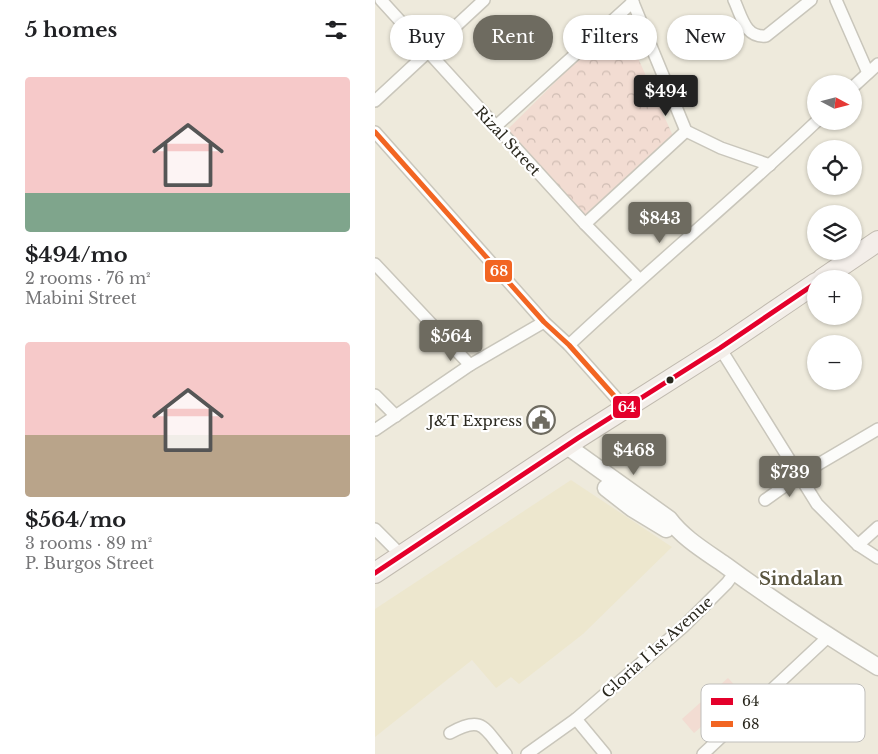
<!DOCTYPE html>
<html lang="en">
<head>
<meta charset="utf-8">
<style>
  body { margin:0; font-family:"Libre Baskerville",serif; background:#f6f6f6; color:#202124; height:100vh; display:flex; flex-direction:column; font-size:19px; white-space:nowrap }
  * { box-sizing:border-box; margin:0 }
  p { font-size:16px; color:#757577 }
  .icon { flex:none; width:28px; height:28px; fill:none; stroke:currentColor; stroke-width:2; stroke-linecap:round; stroke-linejoin:round }
  .map { position:relative; flex:1; overflow:hidden }
  .panel { display:flex; flex-direction:column; background:#fff; width:375px }
  .panel>* { flex:none }
  .banner { position:absolute; left:15px; top:15px; width:412px; height:45px; display:flex; gap:10px }
  .needle { width:32px; rotate:97deg }
  .buttons { position:absolute; left:432px; top:75px; display:grid; gap:10px }
  .buttons a { display:grid; place-items:center; width:55px; height:55px; border-radius:50%; background:#fff; box-shadow:0 1px 4px #0004; font-size:25px }
  .price { position:absolute; translate:-50% -42px; padding:0 11px; border-radius:5px; background:#6e6b60; color:#fff; font-size:16px; line-height:32px; filter:drop-shadow(0 1px 2px #0008) }
  .price::after { content:''; position:absolute; left:50%; top:30px; width:15px; height:11px; margin-left:-8px; background:inherit; clip-path:polygon(0 0,100% 0,50% 100%) }
  .price.on { background:#222; color:#fff }
  ul { padding:0; list-style:none }
  li { display:grid; align-content:center; gap:10px; height:265px; padding:0 25px }
  li span { display:grid; place-items:center; height:155px; border-radius:5px; color:#555 }
  li>.icon { margin-inline-start:auto }
  span .icon { width:90px; height:90px; fill:#fffc; stroke-width:1 }
  li b { font-size:21px }
  h2 { display:flex; justify-content:space-between; align-items:center; height:60px; padding:0 25px; font-size:21px }
  .tag { padding:0 18px; border-radius:22px; background:#fff; box-shadow:0 1px 4px #0004; font-size:18px; line-height:45px }
  .tag.on { background:#6e6b60; color:#fff }
  main { display:flex; flex:1; min-height:0 }
  .map>svg:first-child { display:block }
</style>
</head>
<body>
<main>
<section class="panel">
<h2>5 homes<svg class="icon" aria-label="filters" viewBox="0 0 24 24"><path d="M4 7h16M4 17h16"/><circle cx="9" cy="7" r="2"/><circle cx="15" cy="17" r="2"/></svg></h2>
<ul>
<li><span style="background:linear-gradient(#f6c9c9 75%,#7fa58c 0)"><svg class="icon" aria-label="home" viewBox="0 0 24 24"><path d="M3 11l9-7 9 7M6 9v11h12V9"/></svg></span><div><b>$494/mo</b><p>2 rooms · 76 m²</p><p>Mabini Street</p></div></li>
<li><span style="background:linear-gradient(#f6c9c9 60%,#b9a48a 0)"><svg class="icon" aria-label="home" viewBox="0 0 24 24"><path d="M3 11l9-7 9 7M6 9v11h12V9"/></svg></span><div><b>$564/mo</b><p>3 rooms · 89 m²</p><p>P. Burgos Street</p></div></li>
</ul>
</section>
<div class="map">
<svg width="503" height="754" viewBox="0 0 503 754">
  <defs>
    <pattern id="park-crowns" width="20" height="18" patternUnits="userSpaceOnUse" patternTransform="scale(1.25)"><rect width="20" height="18" fill="#f2dcd2"/><path d="M2 6a3 3 0 1 1 6 0M12 15a3 3 0 1 1 6 0" fill="none" stroke="#d0bdb4"/></pattern>
  </defs>
  <rect width="100%" height="100%" fill="#eeeadc"/>
  <polygon fill="#ede7ce" points="196,480 297,547 208,634 144,684 136,677 121,688 97,660 0,737 0,609"/>
  <polygon fill="url(#park-crowns)" points="245,18 298,136 207,222 127,135"/>
  <polygon fill="#f2dcd2" points="353,678 366,692 319,733 307,719"/>
  <g fill="none" stroke-linecap="round" stroke-linejoin="round">
    <defs>
      <g id="minor">
        <polyline points="6,0 210,224 264,279"/>
        <polyline points="257,0 311,131 346,148 395,165"/>
        <path d="M359,0C367,17 370,38 391,36L436,0"/>
        <polyline points="461,0 493,73"/>
        <polyline points="479,86 503,64"/>
        <polyline points="0,101 109,0"/>
        <polyline points="120,127 258,2"/>
        <polyline points="0,132 169,322 194,345 250,408"/>
        <polyline points="210,224 311,131"/>
        <polyline points="0,264 95,365"/>
        <path d="M194,345C275,269 361,198 442,121"/>
        <polyline points="345,348 442,504 483,545 503,558"/>
        <polyline points="0,395 21,416"/>
        <polyline points="0,430 95,365 169,322"/>
        <polyline points="390,500 425,475 503,429"/>
        <polyline points="0,529 26,555"/>
        <polyline points="483,545 503,527"/>
        <polyline points="201,719 230,754"/>
        <path d="M75,733C109,714 109,729 131,754"/>
        <polyline points="152,754 201,719 308,627 352,583 360,572"/>
        <polyline points="328,754 454,636"/>
      </g>
      <g id="secondary">
        <path d="M192,446L294,519C308,538 330,551 350,565C399,601 451,635 503,667"/>
        <polyline points="231,488 258,509 291,529"/>
      </g>
      <g id="trunk">
        <polyline points="447,279 503,241"/>
        <polyline points="0,573 203,438 345,348 441,283"/>
      </g>
    </defs>
    <use href="#minor" stroke="#c9c6bb" stroke-width="14"/>
    <use href="#secondary" stroke="#c9c6bb" stroke-width="19"/>
    <use href="#trunk" stroke="#c0baaf" stroke-width="22"/>
    <use href="#minor" stroke="#fcfcfa" stroke-width="11"/>
    <use href="#secondary" stroke="#fcfcfa" stroke-width="16"/>
    <use href="#trunk" stroke="#f3eee9" stroke-width="20"/>
    <defs>
      <polyline id="bus-1" points="0,573 203,438 345,348 441,283"/>
      <polyline id="bus-2" points="0,132 169,322 194,345 250,408"/>
    </defs>
    <use href="#bus-1" stroke="#fff" stroke-width="9"/>
    <use href="#bus-2" stroke="#fff" stroke-width="9"/>
    <use href="#bus-1" stroke="#e4002b" stroke-width="5"/>
    <use href="#bus-2" stroke="#f26522" stroke-width="5"/>
  </g>
  <defs>
    <symbol id="civic-ring" viewBox="-11 -11 22 22"><circle r="9.5" fill="#fff" stroke="#6e6b60" stroke-width="1.5"/><path d="M-.6-6.5H3V-4.5H.6V-3L4-1V1h2V6H-6V1h2V-1L-.6-3ZM-1.2 2.5V6h2.4V2.5Z" fill="#6e6b60"/></symbol>
  </defs>
  <g fill-rule="evenodd">
    <use href="#civic-ring" x="150" y="404" width="32" height="32"/>
  </g>
  <circle fill="#29271d" stroke="#fff" stroke-width="2" cx="295" cy="380" r="4.5"/>
  <g text-anchor="middle" dominant-baseline="central" stroke-width="4.5" stroke-linejoin="round" paint-order="stroke">
    <g font-size="15" fill="#29271d" stroke="#fff">
      <text transform="translate(133 141) rotate(47)">Rizal Street</text>
      <text transform="translate(282 647) rotate(-42)">Gloria I 1st Avenue</text>
    </g>
    <g font-size="15" fill="#29271d" stroke="#fff" text-anchor="end">
      <text x="147" y="420">J&amp;T Express</text>
    </g>
    <g font-size="18" font-weight="bold" fill="#5a553f" stroke="#fff">
      <text x="426" y="579">Sindalan</text>
    </g>
  </g>
  <rect x="326" y="684" width="164" height="58" rx="8" fill="#fff" stroke="#bfbebb" stroke-width="1"/>
  <rect x="336" y="698" width="22" height="7" fill="#e4002b"/>
  <rect x="336" y="721" width="22" height="6" fill="#f26522"/>
  <g font-size="14" fill="#29271d">
    <text x="367" y="706">64</text>
    <text x="367" y="729">68</text>
  </g>
  <g stroke="#fff" stroke-width="2">
    <rect x="109" y="259" width="29" height="24" rx="5" fill="#f26522"/>
    <rect x="237" y="395" width="29" height="24" rx="5" fill="#e4002b"/>
  </g>
  <g font-size="14" text-anchor="middle" font-weight="bold" fill="#fff">
    <text x="124" y="276">68</text>
    <text x="252" y="412">64</text>
  </g>
</svg>
<div class="buttons">
<a><svg class="needle" viewBox="-14 -14 28 28"><path d="M0-13l5 13h-10z" fill="#e53935"/><path d="M0 13l5-13h-10z" fill="#757577"/></svg></a>
<a><svg class="icon" aria-label="locate" viewBox="0 0 24 24"><circle cx="12" cy="12" r="6"/><path d="M12 2v4M12 18v4M2 12h4M18 12h4"/></svg></a>
<a><svg class="icon" aria-label="layers" viewBox="0 0 24 24"><path d="M12 4l9 5-9 5-9-5zM3 14l9 5 9-5"/></svg></a>
<a>+</a>
<a>−</a>
</div>
<b class="price on" style="left:291px;top:117px">$494</b>
<b class="price" style="left:285px;top:244px">$843</b>
<b class="price" style="left:76px;top:362px">$564</b>
<b class="price" style="left:259px;top:476px">$468</b>
<b class="price" style="left:415px;top:498px">$739</b>
<div class="banner">
<a class="tag">Buy</a>
<a class="tag on">Rent</a>
<a class="tag">Filters</a>
<a class="tag">New</a>
</div>
</div>
</main>
</body>
</html>
